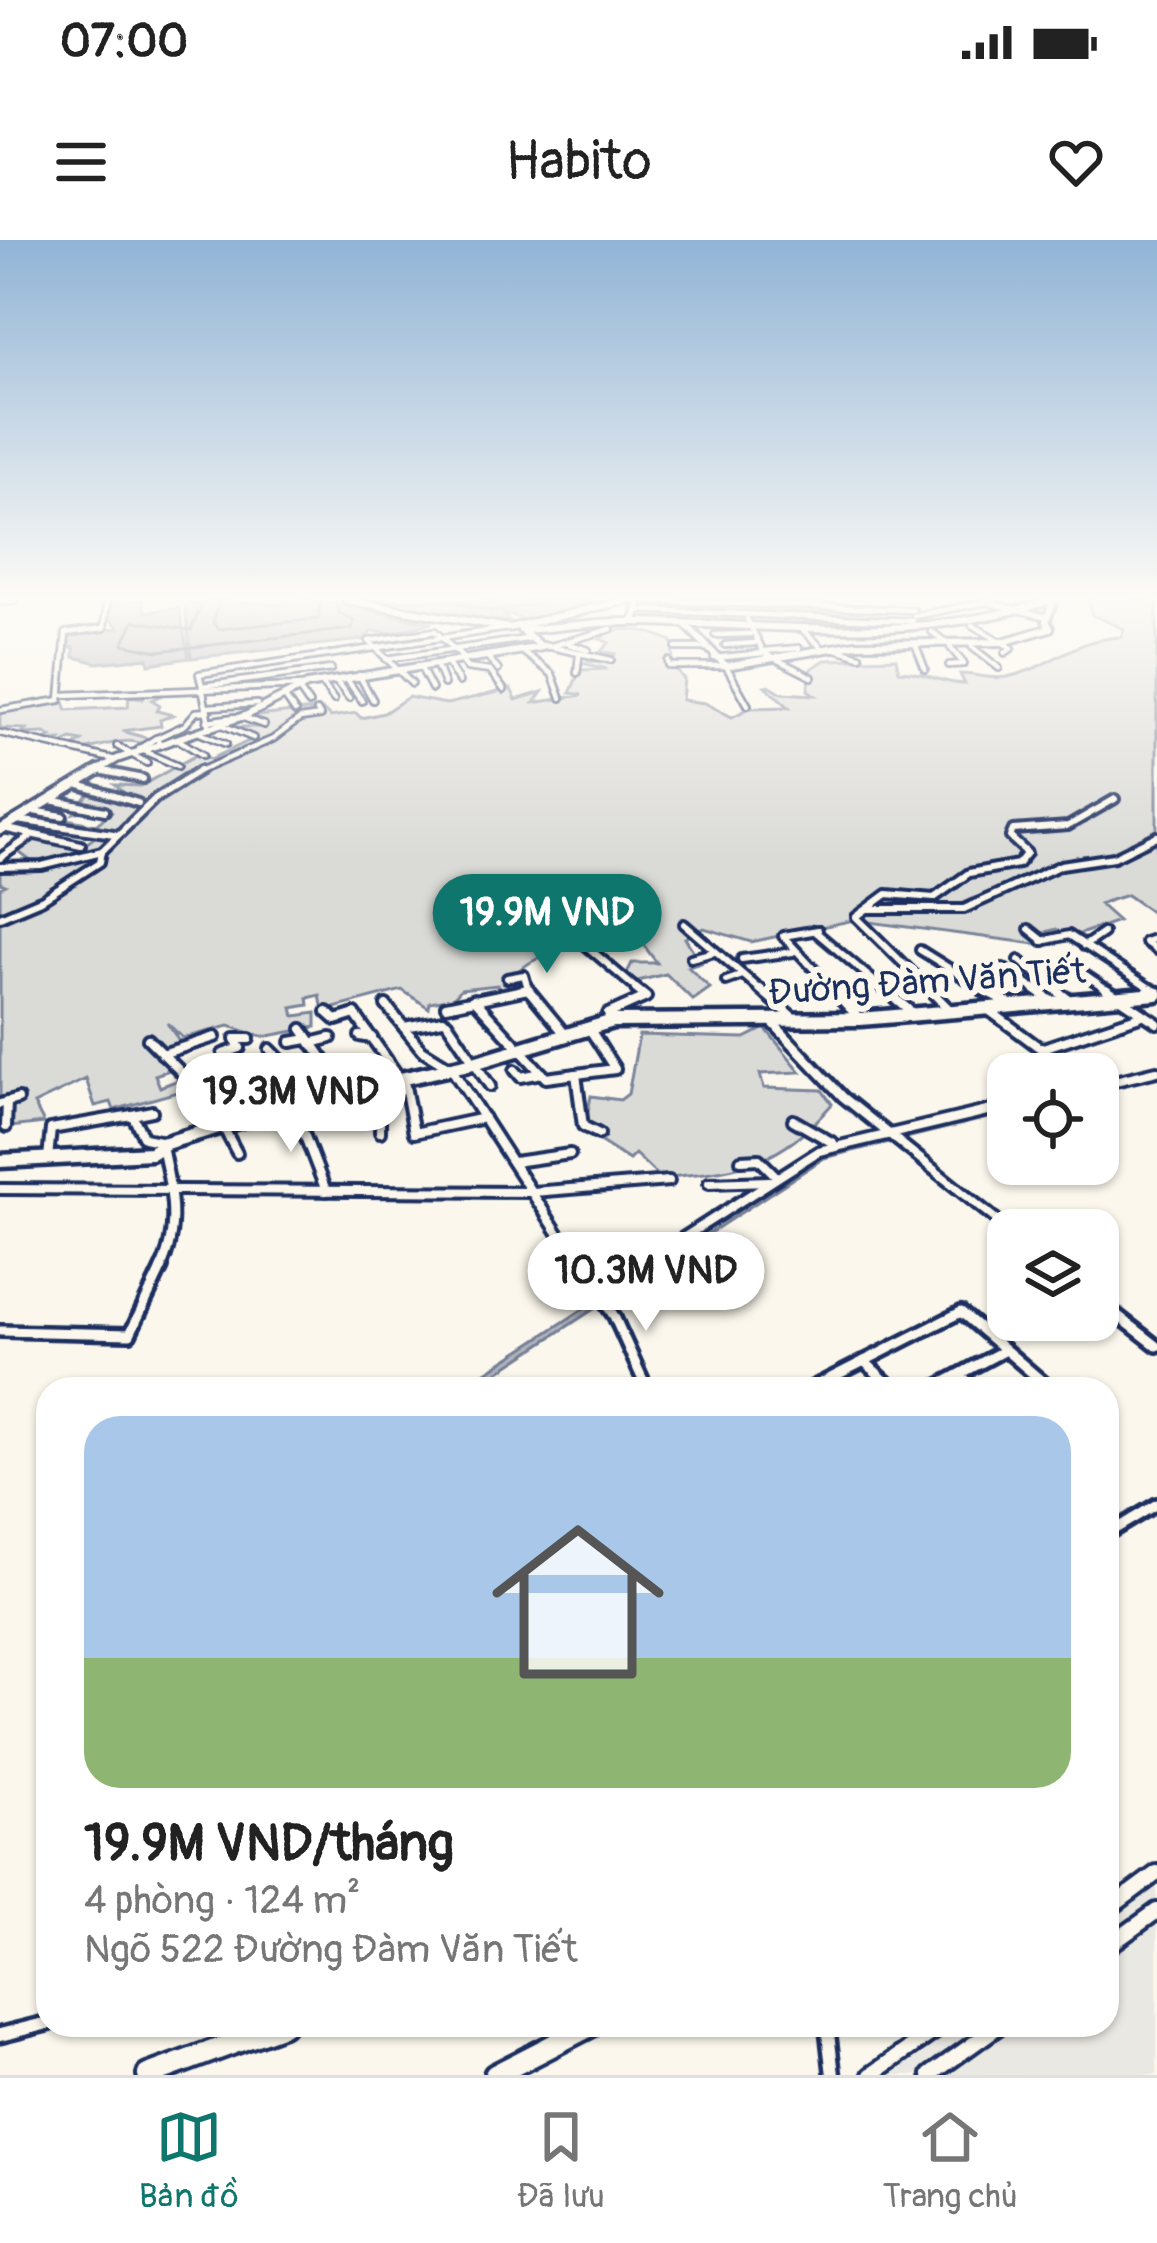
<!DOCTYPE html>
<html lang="vi">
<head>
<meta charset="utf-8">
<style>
  body { margin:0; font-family:Pangolin,sans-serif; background:#f6f6f6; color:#222; height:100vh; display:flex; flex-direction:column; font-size:45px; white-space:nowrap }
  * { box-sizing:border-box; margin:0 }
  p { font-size:39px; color:#767676 }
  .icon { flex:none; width:66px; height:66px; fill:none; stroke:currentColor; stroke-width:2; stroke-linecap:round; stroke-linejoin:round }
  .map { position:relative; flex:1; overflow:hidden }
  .sheet { position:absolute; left:36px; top:1137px; width:1083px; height:660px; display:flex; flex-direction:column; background:#fff; border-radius:36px; box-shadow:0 3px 9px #0004 }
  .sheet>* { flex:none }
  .fabs { position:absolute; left:987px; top:813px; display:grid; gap:24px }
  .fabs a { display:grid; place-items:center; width:132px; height:132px; border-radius:24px; background:#fff; box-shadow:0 3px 9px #0004; font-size:60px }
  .price { position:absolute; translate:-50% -102px; padding:0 27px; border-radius:42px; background:#fff; color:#222; font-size:39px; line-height:78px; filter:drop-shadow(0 3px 6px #0008) }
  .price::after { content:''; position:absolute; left:50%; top:72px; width:36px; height:27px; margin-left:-18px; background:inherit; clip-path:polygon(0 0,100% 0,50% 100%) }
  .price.on { background:#0f766e; color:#fff }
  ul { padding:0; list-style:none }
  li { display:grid; align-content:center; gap:24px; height:636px; padding:0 48px }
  li span { display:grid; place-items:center; height:372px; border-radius:36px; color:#555 }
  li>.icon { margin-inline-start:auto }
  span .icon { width:216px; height:216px; fill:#fffc; stroke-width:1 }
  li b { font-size:51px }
  .status { display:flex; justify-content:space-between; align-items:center; height:84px; padding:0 60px; background:#fff; direction:ltr }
  .status svg { height:33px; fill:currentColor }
  header { display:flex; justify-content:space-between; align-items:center; height:156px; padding:0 48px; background:#fff; font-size:54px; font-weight:600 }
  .tab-bar { display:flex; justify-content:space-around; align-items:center; height:168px; border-top:3px solid #e0e0e0; background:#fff; font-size:33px; color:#767676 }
  .tab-bar a { display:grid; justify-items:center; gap:6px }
  .tab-bar .on { color:#0f766e }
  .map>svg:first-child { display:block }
</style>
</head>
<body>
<div class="status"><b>07:00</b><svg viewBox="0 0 49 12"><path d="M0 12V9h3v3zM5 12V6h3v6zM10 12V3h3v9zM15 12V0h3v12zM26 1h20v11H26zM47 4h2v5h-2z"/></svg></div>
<header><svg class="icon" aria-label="menu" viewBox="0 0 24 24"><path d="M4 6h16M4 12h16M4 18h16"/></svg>Habito<svg class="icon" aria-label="heart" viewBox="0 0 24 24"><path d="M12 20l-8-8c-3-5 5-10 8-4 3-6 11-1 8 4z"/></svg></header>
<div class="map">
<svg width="1157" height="1835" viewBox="0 0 1157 1835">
  <rect width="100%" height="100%" fill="#fbf7ec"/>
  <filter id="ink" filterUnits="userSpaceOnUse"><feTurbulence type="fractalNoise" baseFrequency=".00833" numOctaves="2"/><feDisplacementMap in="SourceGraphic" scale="24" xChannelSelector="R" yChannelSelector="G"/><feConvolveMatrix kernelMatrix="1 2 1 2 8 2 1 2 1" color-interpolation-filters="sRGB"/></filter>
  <g filter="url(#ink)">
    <polygon fill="#eae8e2" points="1157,1631 1157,1835 885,1835 951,1785 1107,1785 1107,1669"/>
    <g fill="#dadad7" stroke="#7a849a" stroke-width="3">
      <path d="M1088,360H1157V676L1127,655L1099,664L1118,681L1071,697L1056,689L1043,693L1052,702L1036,704L854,680L751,702L704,688L685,698L701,723L688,727L710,748L693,760L666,734L634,742L626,735L632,723H657L639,699C592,698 554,704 516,732L514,749L505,752L497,745L461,749L453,758L430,762L429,768L402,750L323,771L320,755L308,758L309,765L292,768L295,776L316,773V787L263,797L229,786L183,798L167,783L182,805L161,814L175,828L155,835L160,847L186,837L195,847L114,870L111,862L95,866L86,839L34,864L44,883L10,887L11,863L0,862V648L5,645L0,643V620L13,611L5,624L32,622L16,610L32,599L82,607L100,593L54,586L62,578L96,585L111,572L94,567L74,573L91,551L110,556L122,551L115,545L141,546L198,514L211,519L255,498L231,487H265L245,477C271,476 296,470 323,470L330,477L356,473L361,478L384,473L408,457L447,464L511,449L516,460L542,452L534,463L582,455L570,453L580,430L607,429L581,423L614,419L615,414L601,411L609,403L600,399C615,382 650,391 672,401L673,426L684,439L682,460L705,463L732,477L750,468L789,467L765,446L769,445L782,453L815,455L808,450L811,429L825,420L896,418L899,431C924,431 942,444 965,444L960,434C977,434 990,440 1007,437C1051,428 1071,399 1121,397L1124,389L1092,375Z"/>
      <path d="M147,450L166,453L152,460L160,465L157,471L173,475L160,480L161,486L122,491L150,499L140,503C118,496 91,513 69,510L82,501L71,499L57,507L61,500L40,502L51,497L45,493L20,494L27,489L0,488V470L62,457L67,470L128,467L129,456L143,459Z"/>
      <path d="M765,788L801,832L760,834L764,848L822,850L832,864C776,929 740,929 660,938L635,914L629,920L584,891L591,856L620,860L628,854L639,795L745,798Z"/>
    </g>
    <g fill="#afb3bb" stroke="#747e96" stroke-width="3">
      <polygon points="119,360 143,360 145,372 179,368 189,418 149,424 148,418 98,423 74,417 74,407 66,408 68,393 119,388 109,378 111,363"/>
      <polygon points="218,360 281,365 283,360 314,360 432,383 392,393 372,391 363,400 191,418 185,366"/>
      <polygon points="369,360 598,360 528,381 501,372 509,380 494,383"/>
      <polygon points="1008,869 1008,873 824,918 472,1149 460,1149 830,909"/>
    </g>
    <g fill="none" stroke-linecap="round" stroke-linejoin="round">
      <g stroke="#566483" stroke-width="3">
        <polyline points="204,360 191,390 134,381 123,404 158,411 352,389 354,381 339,373 335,360"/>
        <polyline points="219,360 213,383 219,389 318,379 320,360"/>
        <polyline points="444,360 493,371 562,360"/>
      </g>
      <defs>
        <g id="minor-far4">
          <polyline points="642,360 913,370"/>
          <polyline points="990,363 1047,377"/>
          <polyline points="637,370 913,381"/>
          <polyline points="914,376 996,360"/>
          <polyline points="747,379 764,413 812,437"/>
          <polyline points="972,385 1012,408 1005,413"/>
          <polyline points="801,388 822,408"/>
          <polyline points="932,392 950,405"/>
          <polyline points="715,395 750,394"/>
          <polyline points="569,404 588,410"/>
          <polyline points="543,405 611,420"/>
          <polyline points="725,405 755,403"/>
          <polyline points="916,406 925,429"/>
          <polyline points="548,407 611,389"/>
          <polyline points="830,407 860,416"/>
          <polyline points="972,407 999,428"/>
          <polyline points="676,408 707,408"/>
          <polyline points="522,411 552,434 561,458"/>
          <polyline points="765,411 799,408"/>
          <polyline points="487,416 498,430"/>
          <polyline points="714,418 764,413"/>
          <polyline points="386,419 533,398"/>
          <polyline points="461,420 467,428 490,431 504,450"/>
          <polyline points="668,421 669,426 726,426 748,465"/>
          <polyline points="447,422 459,442"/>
          <polyline points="436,424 444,444"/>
          <polyline points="949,425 964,424 950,407"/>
          <polyline points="420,426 432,449"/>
          <polyline points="577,433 579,416"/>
          <polyline points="359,435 373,460"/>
          <polyline points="346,438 362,461"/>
          <polyline points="335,440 349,458"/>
          <polyline points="321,442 334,460"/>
          <polyline points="412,444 369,401 435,391 464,419"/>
          <polyline points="202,446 199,434 508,388"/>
          <polyline points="298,448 309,464"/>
          <polyline points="63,455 303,446"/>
          <polyline points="284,456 295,472"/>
          <polyline points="208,467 257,464"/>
          <polyline points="0,470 60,460 66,393 104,388 107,360"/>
          <polyline points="241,477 264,485"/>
          <polyline points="207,481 235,477"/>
          <polyline points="220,484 253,498"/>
          <polyline points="210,489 202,446 331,429"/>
          <polyline points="0,493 116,520"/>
          <polyline points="200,493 226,504"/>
          <polyline points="156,498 139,509 178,526"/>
          <polyline points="179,500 203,515"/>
          <polyline points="159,505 157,498 185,485 196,472 208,471"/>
          <polyline points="117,506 147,523"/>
          <polyline points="99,530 114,533"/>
          <polyline points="195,533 273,499 300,479 320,476 317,471"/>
        </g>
        <g id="minor-far3">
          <polyline points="99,530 143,539"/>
          <polyline points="76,544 138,563"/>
          <polyline points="51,560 105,571"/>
          <polyline points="33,571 63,576"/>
          <polyline points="17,580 114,594"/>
          <polyline points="3,588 81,605"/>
          <polyline points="0,618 30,597"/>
          <polyline points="0,627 42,626 102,611 156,558 200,530"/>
          <polyline points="868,669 964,669 1061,625 1114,617 1157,596"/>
          <polyline points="0,677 43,659 100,622 102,611"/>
          <polyline points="684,684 763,752"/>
          <polyline points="1029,689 1044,701"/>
          <polyline points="818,690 783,696 835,752"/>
          <polyline points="816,692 887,752"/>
          <polyline points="1157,698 1145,702 1157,710"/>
          <polyline points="1042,701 1069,695 1156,752"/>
          <polyline points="584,704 640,752"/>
          <polyline points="1084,706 1103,693"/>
          <polyline points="920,710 987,752"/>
          <polyline points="691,718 714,712"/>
          <polyline points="742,719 793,712"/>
          <polyline points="1019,720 1059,752"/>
          <polyline points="1072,726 1111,752"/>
          <polyline points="1003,728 1038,752"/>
          <polyline points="507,738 524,735 529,752"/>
          <polyline points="726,741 743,735"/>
          <polyline points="514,752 528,749"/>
          <polyline points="932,752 856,677 887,654 934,658 969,633 1018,624 1027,613 1010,597 1013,590 1068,586 1115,559"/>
        </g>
        <g id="minor-far2">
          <polyline points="528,749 564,793"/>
          <polyline points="760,749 796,780"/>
          <polyline points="832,749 859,778"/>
          <polyline points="884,749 915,775"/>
          <polyline points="929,749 951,771"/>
          <polyline points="981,749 1013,765"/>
          <polyline points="1034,749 1053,762"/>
          <polyline points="1055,749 1069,760"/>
          <polyline points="1106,749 1157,783"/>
          <polyline points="1151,749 1156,752"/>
          <polyline points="474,759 546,838 615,829 589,788"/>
          <polyline points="386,765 422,810 451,828 582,1030"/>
          <polyline points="446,766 528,749"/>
          <polyline points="990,771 1075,834"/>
          <polyline points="327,772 336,780 355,774 405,846 414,893 484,878"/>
          <polyline points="612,780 608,774 646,757 636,749"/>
          <polyline points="447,782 490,846"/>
          <polyline points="772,782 843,857 1009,990"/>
          <polyline points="404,787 443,780"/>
          <polyline points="302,789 346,851"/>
          <polyline points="360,796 372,798"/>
          <polyline points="148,799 209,860 237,913"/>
          <polyline points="249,799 235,799 240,808 223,814 282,868"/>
          <polyline points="291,802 308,799"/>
          <polyline points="311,803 331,798"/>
          <polyline points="1043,808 1140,776"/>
          <polyline points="270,809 317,857"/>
          <polyline points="162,814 215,797"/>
          <polyline points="515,830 521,837 542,833"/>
          <polyline points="576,834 583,886 599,894"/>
          <polyline points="380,844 380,892"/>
          <polyline points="1098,845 1157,831"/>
          <polyline points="0,864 18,859"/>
          <polyline points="293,865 326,951"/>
          <polyline points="132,875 152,871"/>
          <polyline points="793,880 833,903"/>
          <polyline points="6,887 7,862"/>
          <polyline points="48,918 51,889 132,875 144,898 165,902"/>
          <polyline points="741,920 759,919 777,937"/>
          <polyline points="514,922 570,914"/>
          <polyline points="709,943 769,941"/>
          <polyline points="0,949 533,952 669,941"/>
          <path d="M160,1030C180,989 172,951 162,907"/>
          <polyline points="633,1030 819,911 1008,866"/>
        </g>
        <g id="minor-far1">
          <polyline points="580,1027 614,1076 647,1149"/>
          <polyline points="595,1055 638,1027"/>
          <polyline points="1098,1060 1157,1106"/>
          <polyline points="0,1091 130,1094 162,1027"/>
          <polyline points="864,1121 894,1149"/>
          <polyline points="960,1135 976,1149"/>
          <polyline points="809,1149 961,1072 1051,1149"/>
          <polyline points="932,1149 1005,1110"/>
          <polyline points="1107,1294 1157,1264"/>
        </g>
        <g id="minor">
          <polyline points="827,1785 833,1835"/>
          <polyline points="0,1795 48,1783"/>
        </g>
        <g id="tertiary-far2">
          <polyline points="0,361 14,360"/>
          <polyline points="634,381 640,360"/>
          <polyline points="685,384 726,426 856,404 1003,402 1050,388 1046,381 1054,360"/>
          <path d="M521,390C558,388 594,381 631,382C780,383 906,406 1052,360"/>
          <polyline points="94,533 117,519 247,475 307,445 542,407 522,390"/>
        </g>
        <polyline id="tertiary-far1" points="0,590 99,530"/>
        <g id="tertiary">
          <polyline points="1107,1670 1157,1633"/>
          <polyline points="1107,1707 1157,1671"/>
          <polyline points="871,1835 943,1785"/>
          <polyline points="930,1835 1000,1785"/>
        </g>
        <polyline id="secondary" points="346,360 509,388 628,360"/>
        <polyline id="primary-far1" points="0,921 151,913 166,903 317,857 474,823 613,781 860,779 1157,754"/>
        <g id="primary">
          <polyline points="148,1835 283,1785"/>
          <polyline points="495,1835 592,1785"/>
        </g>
      </defs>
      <use href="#minor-far4" stroke="#1b2f5e" stroke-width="10"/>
      <use href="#minor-far3" stroke="#1b2f5e" stroke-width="14"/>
      <use href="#minor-far2" stroke="#1b2f5e" stroke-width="16"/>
      <use href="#minor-far1" stroke="#1b2f5e" stroke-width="18"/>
      <use href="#minor" stroke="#1b2f5e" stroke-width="21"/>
      <use href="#tertiary-far2" stroke="#1b2f5e" stroke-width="12"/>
      <use href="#tertiary-far1" stroke="#1b2f5e" stroke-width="15"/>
      <use href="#tertiary" stroke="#1b2f5e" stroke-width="22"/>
      <use href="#secondary" stroke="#1b2f5e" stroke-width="12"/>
      <use href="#primary-far1" stroke="#1b2f5e" stroke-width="21"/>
      <use href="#primary" stroke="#1b2f5e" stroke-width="28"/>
      <use href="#minor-far4" stroke="#fbf7ec" stroke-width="4.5"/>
      <use href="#minor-far3" stroke="#fbf7ec" stroke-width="6"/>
      <use href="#minor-far2" stroke="#fbf7ec" stroke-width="8"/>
      <use href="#minor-far1" stroke="#fbf7ec" stroke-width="9"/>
      <use href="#minor" stroke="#fbf7ec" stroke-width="12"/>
      <use href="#tertiary-far2" stroke="#fbf7ec" stroke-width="6"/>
      <use href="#tertiary-far1" stroke="#fbf7ec" stroke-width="8"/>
      <use href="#tertiary" stroke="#fbf7ec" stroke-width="14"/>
      <use href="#secondary" stroke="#fbf7ec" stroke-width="6"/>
      <use href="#primary-far1" stroke="#fbf7ec" stroke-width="12"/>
      <use href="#primary" stroke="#fbf7ec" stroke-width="20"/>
    </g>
  </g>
  <linearGradient id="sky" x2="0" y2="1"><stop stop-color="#91b4d6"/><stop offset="0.58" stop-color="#fdfbf6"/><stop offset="1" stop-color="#fdfbf6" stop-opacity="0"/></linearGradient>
  <rect width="1157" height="617" fill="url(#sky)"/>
  <g text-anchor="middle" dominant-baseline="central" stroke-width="12" stroke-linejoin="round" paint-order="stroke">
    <g font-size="36" fill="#1b2f5e" stroke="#fbf7ec">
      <text transform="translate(927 742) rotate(-4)">Đường Đàm Văn Tiết</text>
    </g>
  </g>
</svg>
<div class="fabs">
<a><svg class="icon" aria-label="locate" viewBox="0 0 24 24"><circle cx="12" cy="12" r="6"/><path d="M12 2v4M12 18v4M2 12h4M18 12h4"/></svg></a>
<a><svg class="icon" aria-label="layers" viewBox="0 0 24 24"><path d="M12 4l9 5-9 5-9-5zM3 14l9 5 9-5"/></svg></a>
</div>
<b class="price on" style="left:547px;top:736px">19.9M VND</b>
<b class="price" style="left:291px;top:915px">19.3M VND</b>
<b class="price" style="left:646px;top:1094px">10.3M VND</b>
<section class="sheet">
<ul>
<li><span style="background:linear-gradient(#a9c7e8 65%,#8fb573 0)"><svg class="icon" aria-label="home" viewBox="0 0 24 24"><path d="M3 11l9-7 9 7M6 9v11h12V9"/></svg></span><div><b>19.9M VND/tháng</b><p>4 phòng · 124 m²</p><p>Ngõ 522 Đường Đàm Văn Tiết</p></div></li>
</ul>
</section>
</div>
<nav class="tab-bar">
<a class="on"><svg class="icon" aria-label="map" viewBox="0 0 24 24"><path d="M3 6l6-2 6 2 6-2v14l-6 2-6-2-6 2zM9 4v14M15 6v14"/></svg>Bản đồ</a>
<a><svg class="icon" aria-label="saved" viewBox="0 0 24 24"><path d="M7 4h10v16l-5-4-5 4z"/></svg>Đã lưu</a>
<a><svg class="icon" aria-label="home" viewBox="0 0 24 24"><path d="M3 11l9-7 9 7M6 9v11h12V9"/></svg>Trang chủ</a>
</nav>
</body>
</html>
